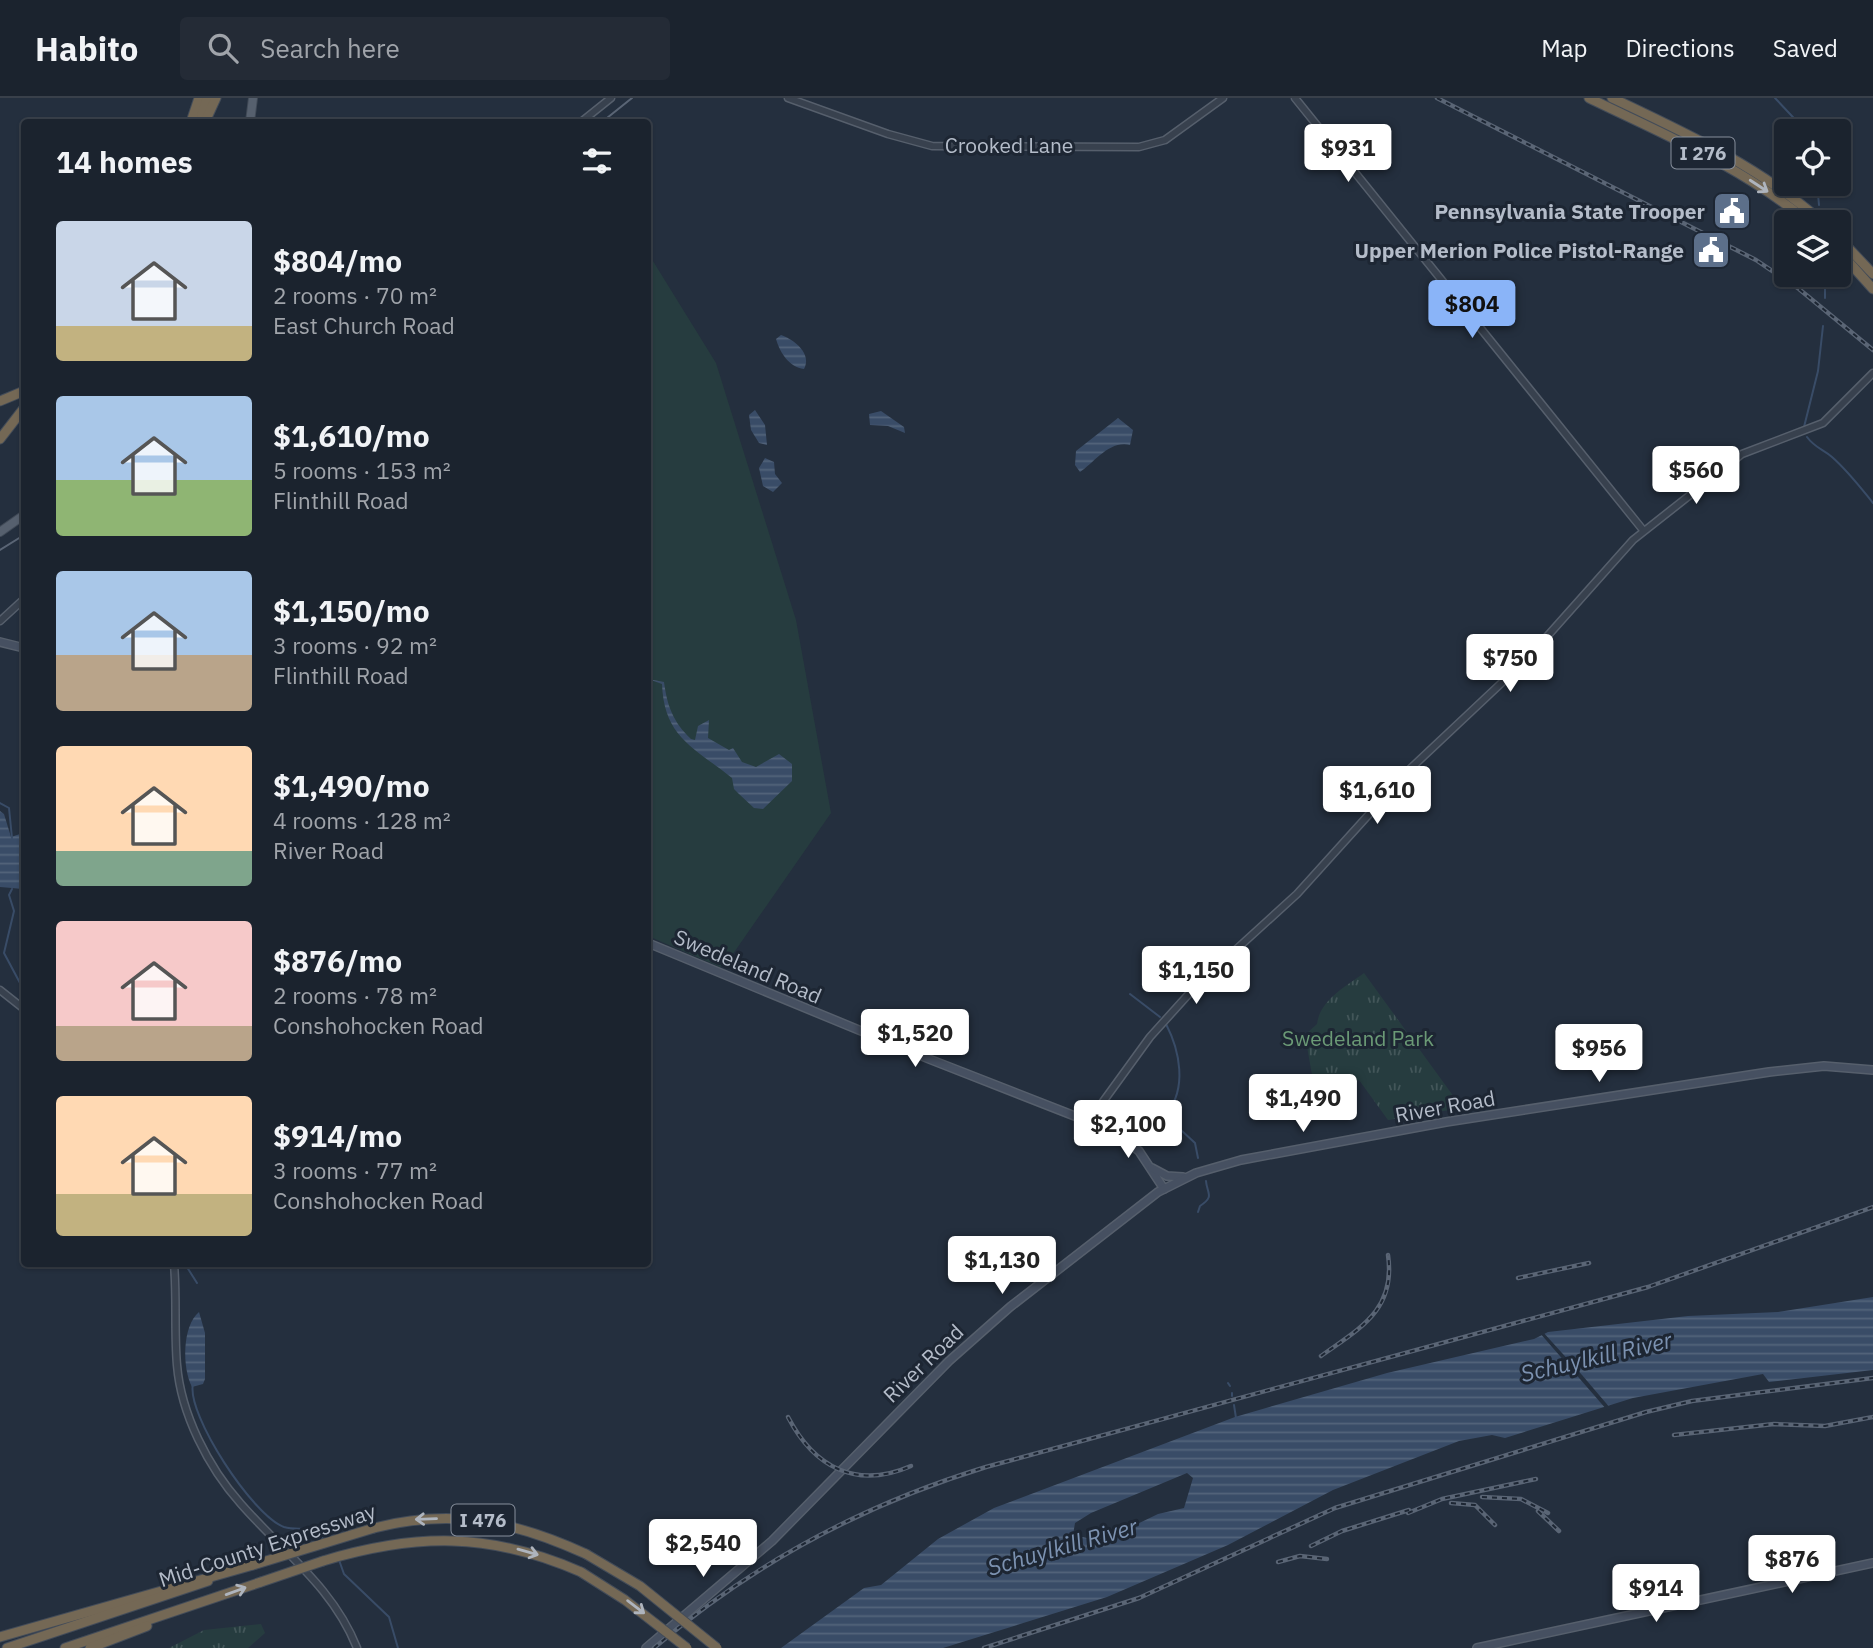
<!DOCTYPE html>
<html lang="en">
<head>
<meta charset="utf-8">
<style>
  body { margin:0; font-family:"IBM Plex Sans",sans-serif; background:#242b36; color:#f1f3f6; height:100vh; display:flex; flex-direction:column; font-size:26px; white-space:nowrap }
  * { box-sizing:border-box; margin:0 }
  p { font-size:23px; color:#a0a4aa }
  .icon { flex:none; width:38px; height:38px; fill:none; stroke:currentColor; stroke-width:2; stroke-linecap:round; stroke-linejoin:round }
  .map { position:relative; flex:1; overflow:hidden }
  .details { position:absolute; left:21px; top:21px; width:630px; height:1148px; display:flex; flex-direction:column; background:#1b232e; border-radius:7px; box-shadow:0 2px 5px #0004,0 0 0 2px #39404a }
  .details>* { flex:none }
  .tools { position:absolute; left:1774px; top:21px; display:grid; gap:14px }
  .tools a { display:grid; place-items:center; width:77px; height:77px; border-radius:7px; background:#1b232e; box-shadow:0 2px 5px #0004,0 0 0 2px #39404a; font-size:35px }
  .price { position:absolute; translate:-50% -60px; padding:0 16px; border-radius:7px; background:#fff; color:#222; font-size:23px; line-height:46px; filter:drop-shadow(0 2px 4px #0008) }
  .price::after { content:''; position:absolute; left:50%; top:42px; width:21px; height:16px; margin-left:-10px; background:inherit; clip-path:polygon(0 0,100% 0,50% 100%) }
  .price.current { background:#8ab4f8; color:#111 }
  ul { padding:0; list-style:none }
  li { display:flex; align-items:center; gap:21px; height:175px; padding:0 35px }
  li span { display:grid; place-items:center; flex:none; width:196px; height:140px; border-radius:7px; color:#555 }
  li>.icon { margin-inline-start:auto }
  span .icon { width:84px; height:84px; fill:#fffc; stroke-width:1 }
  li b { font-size:30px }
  h2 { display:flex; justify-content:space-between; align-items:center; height:84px; padding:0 35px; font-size:30px }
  header { display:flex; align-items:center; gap:42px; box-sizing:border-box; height:98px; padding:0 35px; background:#1b232e; border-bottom:2px solid #39404a }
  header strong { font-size:33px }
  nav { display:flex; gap:38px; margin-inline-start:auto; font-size:24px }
  .search { width:490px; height:63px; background:#242b36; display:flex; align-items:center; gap:18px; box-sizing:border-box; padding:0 24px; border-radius:7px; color:#a0a4aa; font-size:26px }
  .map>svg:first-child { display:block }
</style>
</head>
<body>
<header>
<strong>Habito</strong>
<div class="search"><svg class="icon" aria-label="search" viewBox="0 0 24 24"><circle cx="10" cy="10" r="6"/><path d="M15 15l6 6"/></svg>Search here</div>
<nav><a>Map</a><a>Directions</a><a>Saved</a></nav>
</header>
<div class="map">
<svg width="1873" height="1550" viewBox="0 0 1873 1550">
  <defs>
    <pattern id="park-tufts" width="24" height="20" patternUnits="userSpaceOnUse" patternTransform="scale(1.75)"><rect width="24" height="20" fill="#263c3f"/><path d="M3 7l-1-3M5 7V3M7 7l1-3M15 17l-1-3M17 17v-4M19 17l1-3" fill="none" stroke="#435659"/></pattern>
    <pattern id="water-rules" width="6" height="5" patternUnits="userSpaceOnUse" patternTransform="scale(1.75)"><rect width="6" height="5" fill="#394c67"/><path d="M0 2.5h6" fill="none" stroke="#53647b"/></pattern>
  </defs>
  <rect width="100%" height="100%" fill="#242f3e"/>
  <polygon fill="#263c3f" points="648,155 716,265 796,522 831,715 726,866 720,869 648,838"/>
  <g fill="url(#park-tufts)">
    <path d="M1364,875L1462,1010L1388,1022L1359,982L1315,994L1305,937L1317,926C1320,902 1345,889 1364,875Z"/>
    <polygon points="261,1526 265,1535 248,1550 169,1550 204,1532"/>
  </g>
  <g fill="url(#water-rules)" fill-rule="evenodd">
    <path d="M781,237C795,242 812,256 804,271C789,269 780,255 776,241Z"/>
    <polygon points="755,312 765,327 767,347 759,345 751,332 749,317"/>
    <polygon points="881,313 904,329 905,335 888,328 870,327 869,316"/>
    <path d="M1118,320L1133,332L1130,347C1109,342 1094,365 1080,374L1075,367L1076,353Z"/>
    <polygon points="765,360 774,364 775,376 782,385 773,394 763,388 759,370"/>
    <path d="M648,581L664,584C667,607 673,624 691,641L695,642L698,628L709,622L708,640L729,652L733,650L742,664L756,669L779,656L792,666V683L763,711L754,710L739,696L734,691L732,680C695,650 664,640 662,586Z"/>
    <polygon points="0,713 4,716 11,739 20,736 24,740 24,791 0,789"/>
    <path d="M1873,1199V1272L1769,1284L1763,1276L1633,1300L1505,1340L1492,1337L1459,1343L1333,1392L1228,1447L1107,1499L943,1550H781L864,1490L881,1487L938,1441L994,1410L1235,1319L1387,1275L1534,1241L1548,1234L1688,1218L1778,1214ZM1187,1375L1193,1380L1184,1410L1158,1416L1131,1429L1123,1440L1111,1437L1087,1440L1073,1437L1075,1425L1091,1415Z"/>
    <path d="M199,1214L205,1235V1281L203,1286L192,1289C182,1270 182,1228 199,1214Z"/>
  </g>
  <polygon fill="#242f3e" points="1542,1233 1582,1277 1611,1311 1607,1312 1539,1234"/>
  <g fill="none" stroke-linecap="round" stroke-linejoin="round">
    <g stroke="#394c67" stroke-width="2">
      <polyline points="1775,0 1806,33"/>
      <polyline points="1817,86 1819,107"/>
      <polyline points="1825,200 1825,177"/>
      <polyline points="1804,329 1818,273 1823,228"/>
      <path d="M1807,339C1815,350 1823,351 1832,359C1848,373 1860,389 1873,405"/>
      <polyline points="0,705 9,710 12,740"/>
      <polyline points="12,791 9,797 14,813 4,855 20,885 24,887"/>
      <polyline points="1130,896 1160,919"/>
      <path d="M1166,926C1180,953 1187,990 1167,1015L1177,1029"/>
      <polyline points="1181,1032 1195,1045 1198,1060"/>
      <path d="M1198,1114L1200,1108C1215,1098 1207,1096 1206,1083"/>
      <polyline points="185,1166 197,1185"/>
      <polyline points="1228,1285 1230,1288"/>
      <path d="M193,1286C186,1316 253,1418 284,1429C300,1434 310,1425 323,1441"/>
      <polyline points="1232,1295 1232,1298"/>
      <polyline points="1234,1307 1236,1320"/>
      <polyline points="339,1462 344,1476 389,1519 398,1550"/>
    </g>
    <defs>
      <g id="tertiary">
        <polyline points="788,0 888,36 932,48 1139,49 1165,42 1223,0"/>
        <polyline points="1295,0 1643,432"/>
        <polyline points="581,24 611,0"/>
        <polyline points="0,523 24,501"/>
        <polyline points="0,892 24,911"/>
        <polyline points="1089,1023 1150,939 1196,888 1297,796 1410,671 1527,561 1633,442 1742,356 1823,325 1873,275"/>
        <path d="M174,1166C177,1199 174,1233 177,1267C181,1316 208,1369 241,1406C283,1454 333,1489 357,1550"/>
      </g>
      <g id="secondary">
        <polyline points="0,544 24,550"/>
        <polyline points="648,845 929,961 1113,1033 1139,1053 1164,1091"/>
        <polyline points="1152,1070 1167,1078 1183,1079"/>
        <polyline points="646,1550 772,1443 949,1263 1010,1209 1158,1094 1196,1075 1241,1062 1446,1024 1769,974 1824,968 1873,972"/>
        <polyline points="1477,1550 1873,1465"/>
      </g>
      <g id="primary">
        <polyline points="250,24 253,0"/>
        <polyline points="0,434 24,417"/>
      </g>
      <g id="motorway">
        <path d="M1589,0C1665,37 1743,69 1808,124"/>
        <path d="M1612,0C1686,35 1760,69 1822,124"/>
        <polyline points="191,24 199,0"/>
        <polyline points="200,24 207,0"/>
        <polyline points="205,24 216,0"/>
        <polyline points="1839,140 1873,176"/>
        <polyline points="1839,153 1873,191"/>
        <polyline points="0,303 24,293"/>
        <polyline points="0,341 24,310"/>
        <path d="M374,1430C453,1410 514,1423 586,1456"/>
        <path d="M323,1463C416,1435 490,1434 581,1474"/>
        <polyline points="0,1539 253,1467"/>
        <polyline points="7,1550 208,1483"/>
        <polyline points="65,1550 261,1484"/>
        <polyline points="90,1550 147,1528"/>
      </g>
    </defs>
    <use href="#tertiary" stroke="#565f6c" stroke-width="9"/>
    <use href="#secondary" stroke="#565f6c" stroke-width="10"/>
    <use href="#primary" stroke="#414a57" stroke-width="10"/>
    <use href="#motorway" stroke="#434c59" stroke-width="11"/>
    <use href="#tertiary" stroke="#38414e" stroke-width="6"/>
    <use href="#secondary" stroke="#465061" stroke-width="7"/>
    <use href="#primary" stroke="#56606e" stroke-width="8"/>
    <use href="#motorway" stroke="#746855" stroke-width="9"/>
    <g stroke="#5a6575" stroke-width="2">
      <polyline points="602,24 632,0"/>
      <polyline points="0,452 24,437"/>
    </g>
    <defs>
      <g id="rail">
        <polyline points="1437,0 1756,162 1799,191 1873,252"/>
        <polyline points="1518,1180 1589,1165"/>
        <path d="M1321,1258C1360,1230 1396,1212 1388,1157"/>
        <path d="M788,1319C814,1369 856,1392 911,1368"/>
        <polyline points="1674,1337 1774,1326 1825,1328 1873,1319"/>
        <polyline points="1482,1399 1521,1401 1548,1415"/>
        <polyline points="1451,1405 1475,1407 1495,1427"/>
        <polyline points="1538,1413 1559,1433"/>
        <polyline points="1408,1415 1442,1401 1536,1381"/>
        <polyline points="1311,1448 1342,1433 1409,1412"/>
        <polyline points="1278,1464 1300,1458 1327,1461"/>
        <path d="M654,1550C752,1466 862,1407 986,1369L1648,1189L1873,1109"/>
        <polyline points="984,1550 1139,1500 1335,1410 1646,1314 1692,1303 1873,1280"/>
      </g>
    </defs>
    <use href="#rail" stroke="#5a6575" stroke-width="4.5"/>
    <use href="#rail" stroke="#1d2633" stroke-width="2" stroke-dasharray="5" stroke-linecap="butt"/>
    <defs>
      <g id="motorway-bridge">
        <polyline points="586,1456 640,1488 717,1550"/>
        <polyline points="253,1467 374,1430"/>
        <polyline points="581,1474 625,1502 687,1550"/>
        <polyline points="261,1484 323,1463"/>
      </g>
    </defs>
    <use href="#motorway-bridge" stroke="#434c59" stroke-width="11" stroke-linecap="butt"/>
    <use href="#motorway-bridge" stroke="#746855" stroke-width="9"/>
  </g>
  <defs><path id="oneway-shaft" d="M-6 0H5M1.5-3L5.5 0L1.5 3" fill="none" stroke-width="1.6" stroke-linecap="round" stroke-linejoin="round" transform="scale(1.75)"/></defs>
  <g stroke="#aeb4bd">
    <use href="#oneway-shaft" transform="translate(1759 88) rotate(33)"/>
    <use href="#oneway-shaft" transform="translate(426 1421) rotate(178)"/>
    <use href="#oneway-shaft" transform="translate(528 1454) rotate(16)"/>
    <use href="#oneway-shaft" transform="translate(236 1493) rotate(-20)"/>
    <use href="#oneway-shaft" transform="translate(636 1509) rotate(37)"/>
  </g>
  <defs>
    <symbol id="civic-square" viewBox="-11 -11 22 22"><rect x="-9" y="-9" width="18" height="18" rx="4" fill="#5c6f8a" stroke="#1d2633"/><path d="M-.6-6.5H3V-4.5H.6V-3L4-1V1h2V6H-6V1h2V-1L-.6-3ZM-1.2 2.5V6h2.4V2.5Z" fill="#fff"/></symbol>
  </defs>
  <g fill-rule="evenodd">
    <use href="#civic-square" x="1710" y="91" width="44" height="44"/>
    <use href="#civic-square" x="1689" y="130" width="44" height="44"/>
  </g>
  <g text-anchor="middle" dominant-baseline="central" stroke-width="6" stroke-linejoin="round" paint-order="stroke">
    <g fill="#1d2633" stroke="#878f9c" stroke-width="2">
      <rect x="1671.5" y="39.5" width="63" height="31" rx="5"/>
      <rect x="451.5" y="1406.5" width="63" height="31" rx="5"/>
    </g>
    <g font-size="19" font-weight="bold" fill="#b4bcc9">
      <text x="1703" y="55">I 276</text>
      <text x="483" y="1422">I 476</text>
    </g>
    <g font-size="21" fill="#b4bcc9" stroke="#1d2633">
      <text x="1009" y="47">Crooked Lane</text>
      <text transform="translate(748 868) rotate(23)">Swedeland Road</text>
      <text transform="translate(1445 1008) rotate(-10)">River Road</text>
      <text transform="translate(923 1265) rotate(-44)">River Road</text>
      <text transform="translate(267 1447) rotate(-18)">Mid-County Expressway</text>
    </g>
    <g font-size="21" font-weight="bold" fill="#b4bcc9" stroke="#1d2633" text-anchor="end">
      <text x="1705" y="113">Pennsylvania State Trooper</text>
      <text x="1684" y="152">Upper Merion Police Pistol-Range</text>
    </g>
    <g font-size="21" fill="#6b9a76" stroke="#1d2633">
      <text x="1358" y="940">Swedeland Park</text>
    </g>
    <g font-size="23" font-style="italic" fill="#7c92b1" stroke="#1d2633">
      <text transform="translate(1596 1258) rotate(-13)">Schuylkill River</text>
      <text transform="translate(1062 1448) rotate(-16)">Schuylkill River</text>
    </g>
  </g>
</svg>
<div class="tools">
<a><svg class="icon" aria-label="locate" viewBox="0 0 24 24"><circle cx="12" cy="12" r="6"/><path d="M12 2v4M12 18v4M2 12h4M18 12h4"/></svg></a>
<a><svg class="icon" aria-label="layers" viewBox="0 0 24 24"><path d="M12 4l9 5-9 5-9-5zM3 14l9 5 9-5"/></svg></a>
</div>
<b class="price" style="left:1348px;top:86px">$931</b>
<b class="price current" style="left:1472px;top:242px">$804</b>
<b class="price" style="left:1696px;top:408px">$560</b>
<b class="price" style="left:1510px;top:596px">$750</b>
<b class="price" style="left:1377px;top:728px">$1,610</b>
<b class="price" style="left:1196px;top:908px">$1,150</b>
<b class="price" style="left:915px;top:971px">$1,520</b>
<b class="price" style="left:1599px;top:986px">$956</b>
<b class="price" style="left:1303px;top:1036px">$1,490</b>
<b class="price" style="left:1128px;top:1062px">$2,100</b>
<b class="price" style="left:1002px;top:1198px">$1,130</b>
<b class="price" style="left:703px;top:1481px">$2,540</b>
<b class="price" style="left:1792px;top:1497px">$876</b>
<b class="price" style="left:1656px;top:1526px">$914</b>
<section class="details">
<h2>14 homes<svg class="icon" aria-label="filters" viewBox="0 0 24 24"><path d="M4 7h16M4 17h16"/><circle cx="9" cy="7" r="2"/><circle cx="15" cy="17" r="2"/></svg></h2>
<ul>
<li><span style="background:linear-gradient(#c9d6e8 75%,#c2b280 0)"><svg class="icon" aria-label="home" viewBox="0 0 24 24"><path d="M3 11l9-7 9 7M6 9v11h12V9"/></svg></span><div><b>$804/mo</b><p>2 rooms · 70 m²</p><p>East Church Road</p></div></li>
<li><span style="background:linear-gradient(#a9c7e8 60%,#8fb573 0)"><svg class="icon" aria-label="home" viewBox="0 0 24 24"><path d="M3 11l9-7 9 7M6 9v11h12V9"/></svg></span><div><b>$1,610/mo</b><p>5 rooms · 153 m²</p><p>Flinthill Road</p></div></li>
<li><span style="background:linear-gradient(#a9c7e8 60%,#b9a48a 0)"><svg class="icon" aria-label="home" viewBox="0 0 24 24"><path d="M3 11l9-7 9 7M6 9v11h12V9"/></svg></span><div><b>$1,150/mo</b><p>3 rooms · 92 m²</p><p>Flinthill Road</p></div></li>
<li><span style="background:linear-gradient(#ffd9b3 75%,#7fa58c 0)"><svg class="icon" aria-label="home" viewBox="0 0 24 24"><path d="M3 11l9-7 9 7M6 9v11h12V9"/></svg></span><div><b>$1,490/mo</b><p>4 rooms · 128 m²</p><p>River Road</p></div></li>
<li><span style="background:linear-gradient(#f6c9c9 75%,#b9a48a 0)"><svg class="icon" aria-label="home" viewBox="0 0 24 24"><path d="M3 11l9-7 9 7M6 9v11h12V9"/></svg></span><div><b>$876/mo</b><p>2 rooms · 78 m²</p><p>Conshohocken Road</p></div></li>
<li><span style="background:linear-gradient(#ffd9b3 70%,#c2b280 0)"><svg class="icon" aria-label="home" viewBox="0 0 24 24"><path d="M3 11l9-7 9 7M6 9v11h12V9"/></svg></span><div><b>$914/mo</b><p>3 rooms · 77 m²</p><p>Conshohocken Road</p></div></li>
</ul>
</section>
</div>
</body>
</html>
